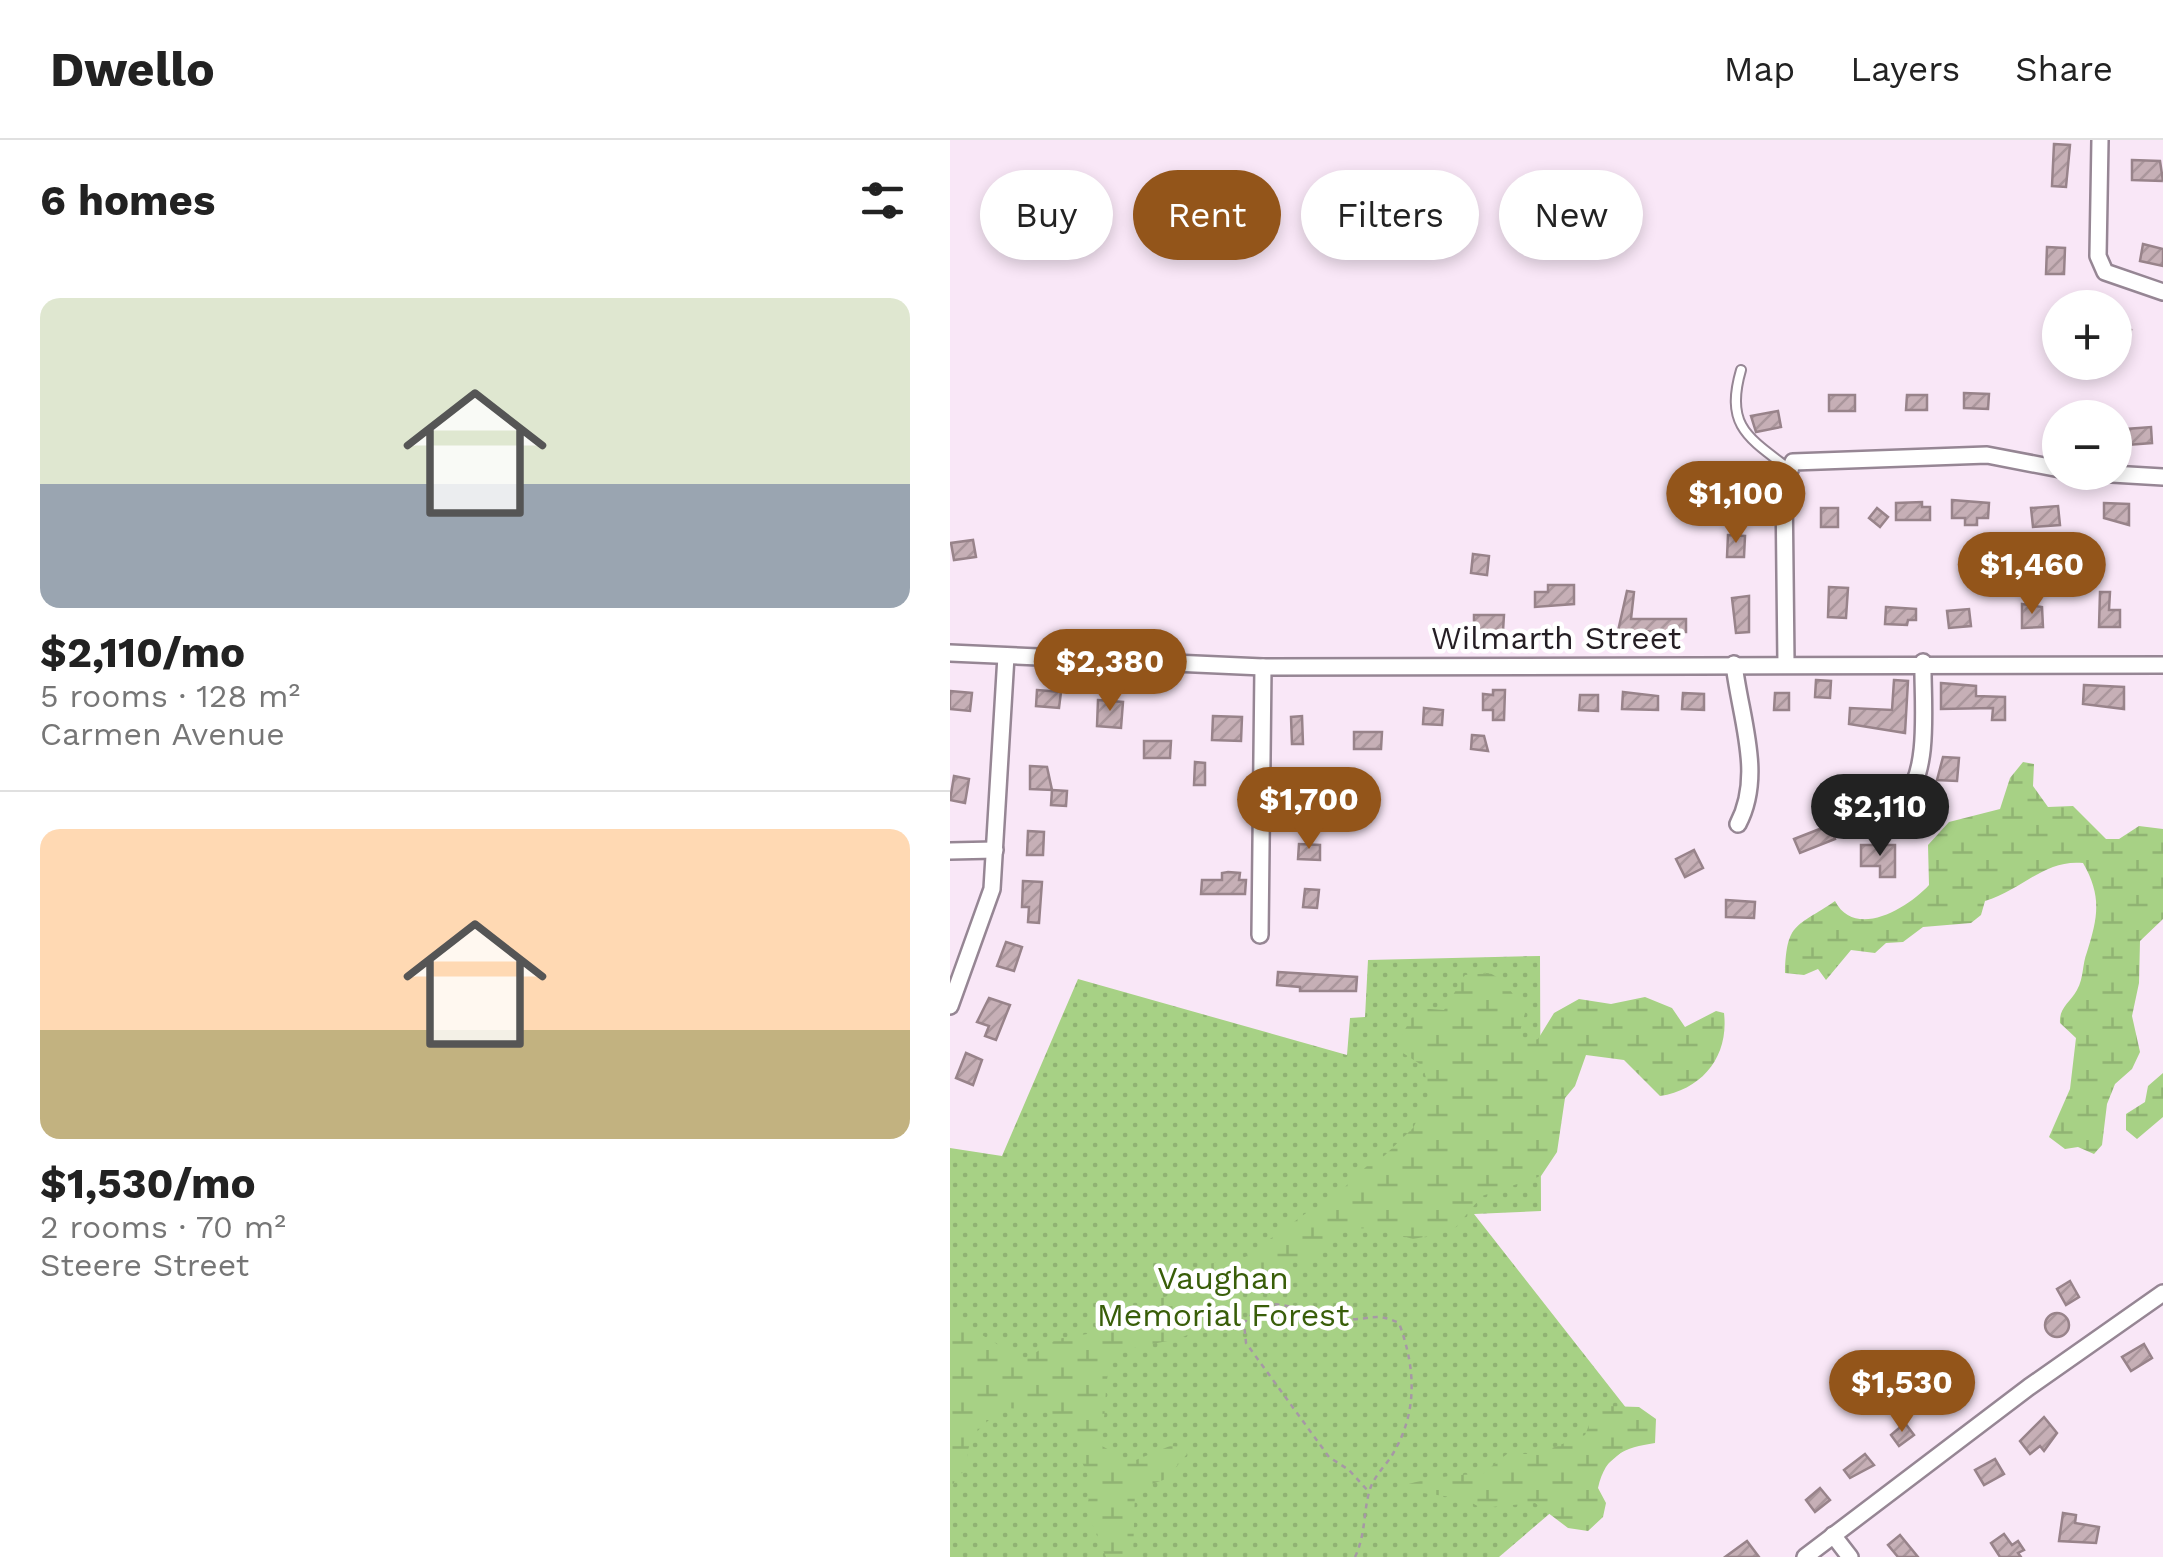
<!DOCTYPE html>
<html lang="en">
<head>
<meta charset="utf-8">
<style>
  body { margin:0; font-family:"Work Sans",sans-serif; background:#f2f2f2; color:#222; height:100vh; display:flex; flex-direction:column; font-size:38px; white-space:nowrap }
  * { box-sizing:border-box; margin:0 }
  p { font-size:32px; color:#767676 }
  .icon { flex:none; width:55px; height:55px; fill:none; stroke:currentColor; stroke-width:2; stroke-linecap:round; stroke-linejoin:round }
  .map { position:relative; flex:1; overflow:hidden }
  .details { display:flex; flex-direction:column; background:#fff; width:950px }
  .details>* { flex:none }
  .top-card { position:absolute; left:30px; top:30px; width:950px; height:90px; display:flex; gap:20px }
  .fabs { position:absolute; left:1092px; top:150px; display:grid; gap:20px }
  .fabs a { display:grid; place-items:center; width:90px; height:90px; border-radius:50%; background:#fff; box-shadow:0 5px 15px #0003; font-size:50px }
  .price { position:absolute; translate:-50% -85px; padding:0 22px; border-radius:35px; background:#93551a; color:#fff; font-size:32px; line-height:65px; filter:drop-shadow(0 2px 5px #0008) }
  .price::after { content:''; position:absolute; left:50%; top:60px; width:30px; height:22px; margin-left:-15px; background:inherit; clip-path:polygon(0 0,100% 0,50% 100%) }
  .price.active { background:#222; color:#fff }
  ul { padding:0; list-style:none }
  li { display:grid; align-content:center; gap:20px; height:530px; padding:0 40px }
  li+li { border-top:2px solid #e0e0e0 }
  li span { display:grid; place-items:center; height:310px; border-radius:20px; color:#555 }
  li>.icon { margin-inline-start:auto }
  span .icon { width:180px; height:180px; fill:#fffc; stroke-width:1 }
  li b { font-size:42px }
  h2 { display:flex; justify-content:space-between; align-items:center; height:120px; padding:0 40px; font-size:42px }
  .pill { padding:0 35px; border-radius:45px; background:#fff; box-shadow:0 5px 15px #0003; font-size:35px; line-height:90px }
  .pill.active { background:#93551a; color:#fff }
  header { display:flex; align-items:center; gap:60px; box-sizing:border-box; height:140px; padding:0 50px; background:#fff; border-bottom:2px solid #e0e0e0 }
  header strong { font-size:48px }
  nav { display:flex; gap:55px; margin-inline-start:auto; font-size:35px }
  main { display:flex; flex:1; min-height:0 }
  .map>svg:first-child { display:block }
</style>
</head>
<body>
<header>
<strong>Dwello</strong>
<nav><a>Map</a><a>Layers</a><a>Share</a></nav>
</header>
<main>
<section class="details">
<h2>6 homes<svg class="icon" aria-label="filters" viewBox="0 0 24 24"><path d="M4 7h16M4 17h16"/><circle cx="9" cy="7" r="2"/><circle cx="15" cy="17" r="2"/></svg></h2>
<ul>
<li><span style="background:linear-gradient(#dfe7d0 60%,#9aa5b1 0)"><svg class="icon" aria-label="home" viewBox="0 0 24 24"><path d="M3 11l9-7 9 7M6 9v11h12V9"/></svg></span><div><b>$2,110/mo</b><p>5 rooms · 128 m²</p><p>Carmen Avenue</p></div></li>
<li><span style="background:linear-gradient(#ffd9b3 65%,#c2b280 0)"><svg class="icon" aria-label="home" viewBox="0 0 24 24"><path d="M3 11l9-7 9 7M6 9v11h12V9"/></svg></span><div><b>$1,530/mo</b><p>2 rooms · 70 m²</p><p>Steere Street</p></div></li>
</ul>
</section>
<div class="map">
<svg width="1213" height="1417" viewBox="0 0 1213 1417">
  <defs>
    <pattern id="grass-dots" width="8" height="8" patternUnits="userSpaceOnUse" patternTransform="scale(2.5)"><rect width="8" height="8" fill="#a7d185"/><path d="M2 2h.1M6 6h.1" fill="none" stroke="#90b373" stroke-width="1.8" stroke-linecap="round"/></pattern>
    <pattern id="wetland-marsh" width="20" height="14" patternUnits="userSpaceOnUse" patternTransform="scale(2.5)"><rect width="20" height="14" fill="#a7d185"/><path d="M1 5h8M5 5V1M11 12h8M15 12V8" fill="none" stroke="#90b373"/></pattern>
    <pattern id="building-hatch" width="6" height="6" patternUnits="userSpaceOnUse" patternTransform="scale(2.5)"><rect width="6" height="6" fill="#c6afb6"/><path d="M-1 1l2-2M0 6l6-6M5 7l2-2" fill="none" stroke="#aa969c"/></pattern>
  </defs>
  <rect width="100%" height="100%" fill="#f9e7f7"/>
  <polygon fill="url(#grass-dots)" points="590,816 591,1071 524,1074 695,1292 549,1417 0,1417 0,1008 52,1016 128,839 397,915 400,878 415,877 418,820"/>
  <g fill="url(#wetland-marsh)">
    <path d="M1073,622L1084,624L1083,646L1098,667L1123,666L1156,699H1169L1189,686L1213,689V779L1190,801L1189,843L1182,876L1190,912L1182,929L1165,944L1157,964L1152,1005L1144,1014L1128,1007L1115,1009L1099,997L1120,949L1126,898L1110,883C1109,867 1120,863 1127,850C1134,837 1132,825 1137,812C1148,777 1152,756 1133,723C1094,719 1071,751 1035,761L1031,775L1021,783L973,787L953,802L936,803L925,813L901,810L876,840L868,829L854,835L835,833C837,781 846,788 885,761C905,800 958,768 979,745L978,705L999,682L1050,669L1060,638Z"/>
    <path d="M540,833L555,842L575,873L569,895L573,903L588,899L604,873L629,859L661,864L695,857L722,868L735,887L766,871L774,873C779,916 753,949 710,956L674,920L636,915L625,946L615,958L607,1012L591,1036L532,1056L506,1087L490,1094L463,1099L424,1088L392,1089L356,1118L321,1129L254,1188L228,1199L171,1210C147,1234 162,1267 149,1296L152,1306L181,1322L220,1306L233,1307L237,1314L216,1339L185,1350L183,1417H156L136,1370L142,1345L132,1322L131,1301L95,1271L57,1268C35,1280 11,1301 19,1328L6,1337L0,1354V1176L74,1220L107,1199L137,1194L166,1171L218,1156L253,1125L295,1117L359,1071L378,1063L417,1026L434,1016L463,988L480,955L473,926L450,911L448,902L467,868L494,870L515,835Z"/>
    <polygon points="1213,933 1213,977 1187,999 1176,990 1176,974 1195,962 1198,946"/>
    <path d="M656,1266L689,1267L706,1279L705,1303C674,1308 656,1314 648,1348L656,1363L653,1377L638,1391L618,1388L585,1363L531,1368L515,1359L459,1351L455,1345C476,1339 510,1333 531,1335L557,1314H587L635,1295L643,1275Z"/>
  </g>
  <g fill="url(#building-hatch)" stroke="#98838a" stroke-width="2.5">
    <polygon points="1104,4 1120,5 1116,47 1102,46"/>
    <polygon points="1182,20 1210,21 1213,41 1182,40"/>
    <polygon points="1193,104 1213,109 1213,126 1190,121"/>
    <polygon points="1097,107 1115,108 1114,134 1096,134"/>
    <polygon points="1165,186 1181,190 1178,204 1165,201"/>
    <polygon points="1014,253 1039,254 1038,269 1014,268"/>
    <rect x="879" y="255" width="26" height="16"/>
    <polygon points="957,255 977,255 977,270 956,270"/>
    <polygon points="828,271 831,287 806,292 801,276"/>
    <polygon points="1201,287 1202,303 1177,305 1176,289"/>
    <polygon points="1002,360 1039,363 1038,378 1027,378 1027,385 1015,385 1015,378 1002,378"/>
    <polygon points="972,362 972,367 980,367 980,380 946,380 946,363"/>
    <polygon points="1154,363 1179,364 1179,385 1154,378"/>
    <polygon points="1108,366 1110,385 1083,387 1081,368"/>
    <rect x="871" y="368" width="17" height="19"/>
    <polygon points="927,368 938,377 930,387 919,378"/>
    <polygon points="778,395 795,396 794,417 777,417"/>
    <polygon points="23,400 26,417 4,420 1,403"/>
    <polygon points="523,414 539,416 537,435 521,433"/>
    <polygon points="598,445 624,445 624,464 585,467 585,452 598,452"/>
    <polygon points="879,447 898,448 896,478 878,477"/>
    <polygon points="677,451 684,452 681,479 736,479 736,492 668,491"/>
    <polygon points="1150,452 1160,452 1159,470 1170,470 1170,487 1149,487"/>
    <polygon points="799,456 799,492 786,493 782,458"/>
    <polygon points="1072,464 1092,467 1093,487 1072,488"/>
    <polygon points="936,467 966,469 966,480 958,480 957,485 935,484"/>
    <polygon points="1019,469 1021,486 999,488 997,471"/>
    <polygon points="524,475 554,475 553,491 524,495"/>
    <polygon points="866,540 881,541 880,558 865,557"/>
    <polygon points="944,540 958,541 955,593 899,584 900,568 942,570"/>
    <polygon points="991,543 1026,546 1026,556 1055,557 1055,580 1042,580 1043,568 991,569"/>
    <polygon points="1134,545 1174,547 1174,569 1133,564"/>
    <polygon points="87,550 111,552 109,568 86,566"/>
    <polygon points="543,550 555,550 554,580 543,580 543,570 533,570 533,554 543,555"/>
    <polygon points="0,551 22,553 20,571 0,569"/>
    <polygon points="673,552 708,556 708,570 672,569"/>
    <polygon points="733,553 754,554 754,570 732,569"/>
    <polygon points="825,553 839,553 839,570 824,570"/>
    <polygon points="630,555 648,555 648,571 629,570"/>
    <polygon points="148,560 173,562 171,588 147,586"/>
    <polygon points="474,568 493,570 492,585 473,584"/>
    <polygon points="263,576 292,577 291,601 262,600"/>
    <polygon points="352,576 353,604 342,604 341,577"/>
    <polygon points="404,592 432,592 431,609 404,609"/>
    <polygon points="522,595 534,596 538,611 521,609"/>
    <polygon points="194,601 221,601 220,618 194,618"/>
    <polygon points="993,617 1009,618 1007,641 987,640"/>
    <polygon points="245,622 255,623 255,645 244,645"/>
    <polygon points="80,626 97,627 102,650 80,649"/>
    <polygon points="4,636 19,639 15,663 0,660"/>
    <polygon points="102,650 117,651 116,666 101,665"/>
    <polygon points="880,685 885,699 850,713 844,699"/>
    <polygon points="78,691 94,692 93,715 77,715"/>
    <polygon points="349,704 370,705 370,720 348,719"/>
    <polygon points="911,705 945,705 945,737 930,737 930,726 911,726"/>
    <polygon points="744,710 753,728 735,737 726,719"/>
    <polygon points="278,732 290,733 289,740 296,740 295,754 251,754 252,740 272,740 272,733"/>
    <polygon points="73,741 92,742 89,783 78,782 79,767 72,767"/>
    <polygon points="355,749 369,750 367,768 353,767"/>
    <polygon points="776,760 805,762 804,778 776,777"/>
    <polygon points="56,802 72,807 64,831 47,826"/>
    <polygon points="328,832 407,837 406,851 350,851 350,847 327,845"/>
    <polygon points="39,858 60,865 46,900 35,896 39,886 27,882"/>
    <polygon points="16,913 32,920 23,945 6,938"/>
    <polygon points="1120,1141 1129,1157 1116,1165 1107,1149"/>
    <circle cx="1107" cy="1185" r="12"/>
    <polygon points="1194,1204 1202,1218 1181,1231 1172,1217"/>
    <polygon points="1008,1242 1018,1255 986,1272 979,1263"/>
    <polygon points="1094,1277 1107,1293 1094,1311 1090,1306 1080,1314 1070,1301"/>
    <polygon points="955,1283 964,1295 949,1306 941,1295"/>
    <polygon points="915,1314 924,1325 900,1338 894,1330"/>
    <polygon points="1045,1319 1054,1334 1034,1345 1025,1330"/>
    <polygon points="870,1348 880,1360 865,1372 856,1360"/>
    <polygon points="1113,1373 1126,1375 1125,1383 1149,1387 1146,1403 1109,1401"/>
    <polygon points="1054,1394 1062,1405 1068,1401 1074,1410 1068,1413 1071,1417 1050,1417 1041,1403"/>
    <polygon points="950,1395 968,1417 948,1417 938,1405"/>
    <polygon points="797,1401 809,1417 775,1417"/>
  </g>
  <g fill="none" stroke-linecap="round" stroke-linejoin="round">
    <defs>
      <path id="lane" d="M791,230C775,285 797,297 838,328"/>
      <g id="street">
        <polyline points="1150,0 1148,116 1155,132 1213,152"/>
        <polyline points="1128,332 1213,337"/>
        <polyline points="0,513 313,527 1213,525"/>
        <polyline points="836,523 834,345 843,322 1037,315 1110,329"/>
        <path d="M784,524C790,577 814,635 788,684"/>
        <path d="M917,667C931,665 944,664 955,655C981,634 972,554 973,522"/>
        <polyline points="0,711 45,710"/>
        <polyline points="310,795 313,527"/>
        <polyline points="0,866 42,749 56,516"/>
        <polyline points="883,1395 900,1417"/>
        <polyline points="855,1417 1079,1247 1213,1153"/>
      </g>
    </defs>
    <use href="#lane" stroke="#968694" stroke-width="12"/>
    <use href="#street" stroke="#968694" stroke-width="20"/>
    <path stroke="#a698a5" stroke-width="2.5" stroke-dasharray="5 5" stroke-linecap="butt" d="M405,1417C416,1394 413,1372 420,1349C425,1334 438,1324 445,1310C468,1269 465,1226 449,1183C424,1171 420,1181 396,1179C366,1177 341,1162 311,1164L294,1183L296,1203L379,1317L399,1330L419,1352"/>
    <use href="#lane" stroke="#fff" stroke-width="8"/>
    <use href="#street" stroke="#fff" stroke-width="15"/>
  </g>
  <g text-anchor="middle" dominant-baseline="central" stroke-width="9" stroke-linejoin="round" paint-order="stroke">
    <g font-size="32" fill="#251e24" stroke="#fff">
      <text x="606" y="498">Wilmarth Street</text>
    </g>
    <g font-size="32" fill="#395e09" stroke="#fff">
      <text x="273" y="1138">Vaughan<tspan x="273" dy="37">Memorial Forest</tspan></text>
    </g>
  </g>
</svg>
<div class="fabs">
<a>+</a>
<a>−</a>
</div>
<b class="price" style="left:786px;top:406px">$1,100</b>
<b class="price" style="left:1082px;top:477px">$1,460</b>
<b class="price" style="left:160px;top:574px">$2,380</b>
<b class="price" style="left:359px;top:712px">$1,700</b>
<b class="price active" style="left:930px;top:719px">$2,110</b>
<b class="price" style="left:952px;top:1295px">$1,530</b>
<div class="top-card">
<a class="pill">Buy</a>
<a class="pill active">Rent</a>
<a class="pill">Filters</a>
<a class="pill">New</a>
</div>
</div>
</main>
</body>
</html>
